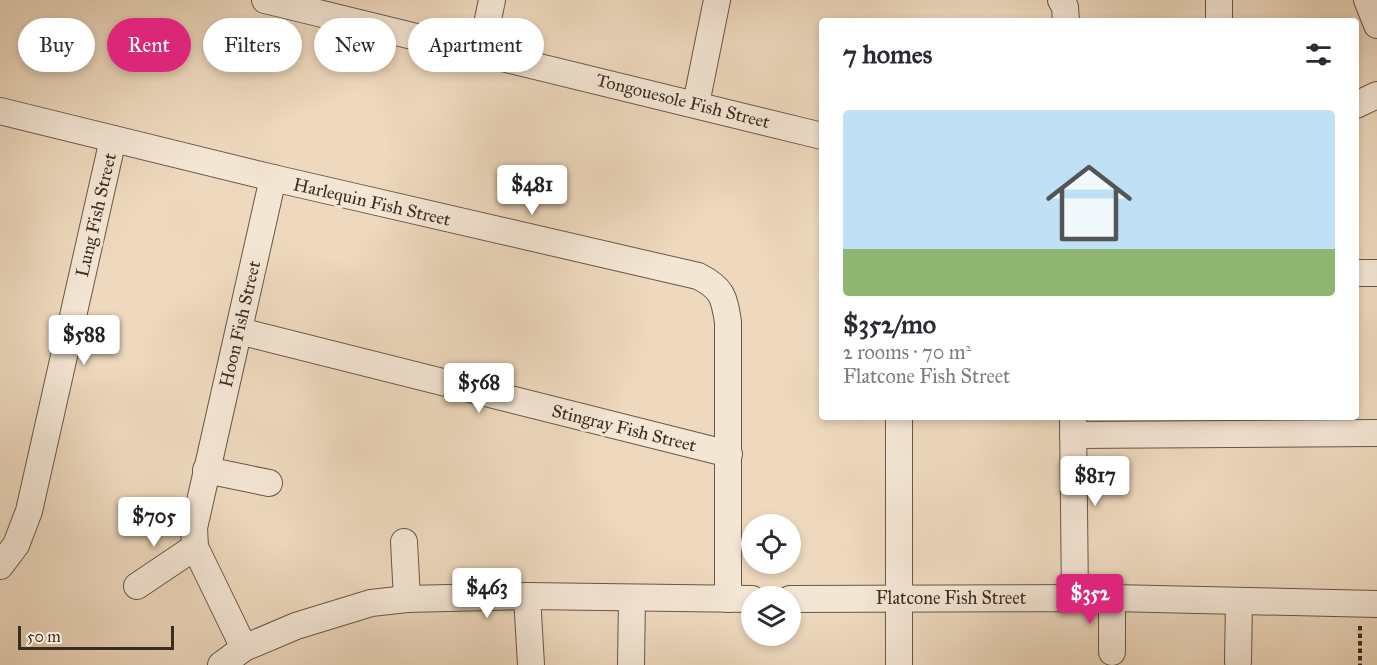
<!DOCTYPE html>
<html lang="en">
<head>
<meta charset="utf-8">
<style>
  body { margin:0; font-family:"IM FELL Great Primer",serif; background:#f7f7f7; color:#2b2b33; height:100vh; display:flex; flex-direction:column; font-size:22px; white-space:nowrap }
  * { box-sizing:border-box; margin:0 }
  p { font-size:20px; color:#7c7c81 }
  .icon { flex:none; width:33px; height:33px; fill:none; stroke:currentColor; stroke-width:2; stroke-linecap:round; stroke-linejoin:round }
  .map { position:relative; flex:1; overflow:hidden }
  .side { position:absolute; left:819px; top:18px; width:540px; height:402px; display:flex; flex-direction:column; background:#fff; border-radius:6px; box-shadow:0 3px 9px #0003 }
  .side>* { flex:none }
  .hud { position:absolute; left:18px; top:18px; width:570px; height:54px; display:flex; gap:12px }
  .fabs { position:absolute; left:741px; top:514px; display:grid; gap:12px }
  .fabs a { display:grid; place-items:center; width:60px; height:60px; border-radius:50%; background:#fff; box-shadow:0 3px 9px #0003; font-size:30px }
  .scale { position:absolute; left:18px; bottom:15px; width:156px; box-sizing:border-box; padding-left:6px; border:3px solid #3b2b21; border-top:0; font-size:16px; line-height:21px; white-space:nowrap; color:#3b2b21; -webkit-text-stroke:4px #f4e6d5; paint-order:stroke }
  .price { position:absolute; translate:-50% -51px; padding:0 14px; border-radius:6px; background:#fff; color:#222; font-size:20px; line-height:39px; filter:drop-shadow(0 2px 3px #0008) }
  .price::after { content:''; position:absolute; left:50%; top:36px; width:18px; height:14px; margin-left:-9px; background:inherit; clip-path:polygon(0 0,100% 0,50% 100%) }
  .price.current { background:#db2777; color:#fff }
  ul { padding:0; list-style:none }
  li { display:grid; align-content:center; gap:12px; height:318px; padding:0 24px }
  li+li { border-top:2px solid #e1e1e2 }
  li span { display:grid; place-items:center; height:186px; border-radius:6px; color:#555 }
  li>.icon { margin-inline-start:auto }
  span .icon { width:108px; height:108px; fill:#fffc; stroke-width:1 }
  li b { font-size:26px }
  h2 { display:flex; justify-content:space-between; align-items:center; height:72px; padding:0 24px; font-size:26px }
  .pill { padding:0 21px; border-radius:27px; background:#fff; box-shadow:0 3px 9px #0003; font-size:21px; line-height:54px }
  .pill.current { background:#db2777; color:#fff }
  .map>svg:first-child { display:block }
</style>
</head>
<body>
<div class="map">
<svg width="1377" height="665" viewBox="0 0 1377 665">
  <rect width="100%" height="100%" fill="#eed9be"/>
  <filter id="stains"><feTurbulence type="fractalNoise" baseFrequency=".00333" numOctaves="4"/><feColorMatrix values="0 0 0 0 .2 0 0 0 0 .09 0 0 0 0 .02 0 0 0 .5 -.17"/></filter>
  <radialGradient id="worn" r=".72"><stop offset=".6" stop-color="#630" stop-opacity="0"/><stop offset="1" stop-color="#630" stop-opacity=".3"/></radialGradient>
  <g fill="none" stroke-linecap="round" stroke-linejoin="round">
    <defs>
      <g id="minor">
        <polyline points="265,0 822,136"/>
        <polyline points="1061,0 1065,7 1066,21"/>
        <polyline points="1219,0 1219,21"/>
        <polyline points="1367,0 1377,25"/>
        <polyline points="481,53 492,0"/>
        <polyline points="696,104 717,0"/>
        <polyline points="1356,105 1377,95"/>
        <path d="M0,111L273,178L698,276C722,288 724,296 728,322V599"/>
        <polyline points="1356,273 1377,273"/>
        <polyline points="239,331 729,454"/>
        <polyline points="1073,418 1075,598"/>
        <polyline points="1073,435 1377,433"/>
        <polyline points="206,470 269,483"/>
        <polyline points="404,542 407,599"/>
        <polyline points="0,566 16,545 29,511 113,139"/>
        <polyline points="137,586 195,547"/>
        <polyline points="527,596 531,665"/>
        <polyline points="1112,598 1112,652"/>
        <polyline points="790,599 1112,598 1377,604"/>
        <polyline points="244,648 195,547 194,528 273,178"/>
        <polyline points="1238,661 1239,602"/>
        <polyline points="221,665 244,648 296,626 371,603 407,599 527,596 752,599"/>
        <polyline points="631,665 632,598"/>
        <polyline points="899,665 899,417"/>
      </g>
    </defs>
    <use href="#minor" stroke="#685648" stroke-width="28"/>
    <polyline stroke="#3b2b21" stroke-width="4" stroke-dasharray="4.5 3" stroke-linecap="butt" points="1360,626 1360,665"/>
    <use href="#minor" stroke="#f4e6d5" stroke-width="26"/>
  </g>
  <g text-anchor="middle" dominant-baseline="central" stroke-width="6" stroke-linejoin="round" paint-order="stroke">
    <g font-size="18" fill="#3b2b21" stroke="#f4e6d5">
      <text transform="translate(683 101) rotate(14)">Tongouesole Fish Street</text>
      <text transform="translate(372 202) rotate(13)">Harlequin Fish Street</text>
      <text transform="translate(96 215) rotate(-77)">Lung Fish Street</text>
      <text transform="translate(240 324) rotate(-77)">Hoon Fish Street</text>
      <text transform="translate(624 428) rotate(14)">Stingray Fish Street</text>
      <text x="951" y="598">Flatcone Fish Street</text>
    </g>
  </g>
  <rect width="100%" height="100%" filter="url(#stains)"/>
  <rect width="100%" height="100%" fill="url(#worn)"/>
</svg>
<div class="fabs">
<a><svg class="icon" aria-label="locate" viewBox="0 0 24 24"><circle cx="12" cy="12" r="6"/><path d="M12 2v4M12 18v4M2 12h4M18 12h4"/></svg></a>
<a><svg class="icon" aria-label="layers" viewBox="0 0 24 24"><path d="M12 4l9 5-9 5-9-5zM3 14l9 5 9-5"/></svg></a>
</div>
<div class="scale">50 m</div>
<b class="price" style="left:532px;top:216px">$481</b>
<b class="price" style="left:84px;top:366px">$588</b>
<b class="price" style="left:479px;top:414px">$568</b>
<b class="price" style="left:1095px;top:507px">$817</b>
<b class="price" style="left:154px;top:548px">$705</b>
<b class="price" style="left:487px;top:619px">$463</b>
<b class="price current" style="left:1090px;top:625px">$352</b>
<div class="hud">
<a class="pill">Buy</a>
<a class="pill current">Rent</a>
<a class="pill">Filters</a>
<a class="pill">New</a>
<a class="pill">Apartment</a>
</div>
<section class="side">
<h2>7 homes<svg class="icon" aria-label="filters" viewBox="0 0 24 24"><path d="M4 7h16M4 17h16"/><circle cx="9" cy="7" r="2"/><circle cx="15" cy="17" r="2"/></svg></h2>
<ul>
<li><span style="background:linear-gradient(#bfe0f5 75%,#8fb573 0)"><svg class="icon" aria-label="home" viewBox="0 0 24 24"><path d="M3 11l9-7 9 7M6 9v11h12V9"/></svg></span><div><b>$352/mo</b><p>2 rooms · 70 m²</p><p>Flatcone Fish Street</p></div></li>
</ul>
</section>
</div>
</body>
</html>
